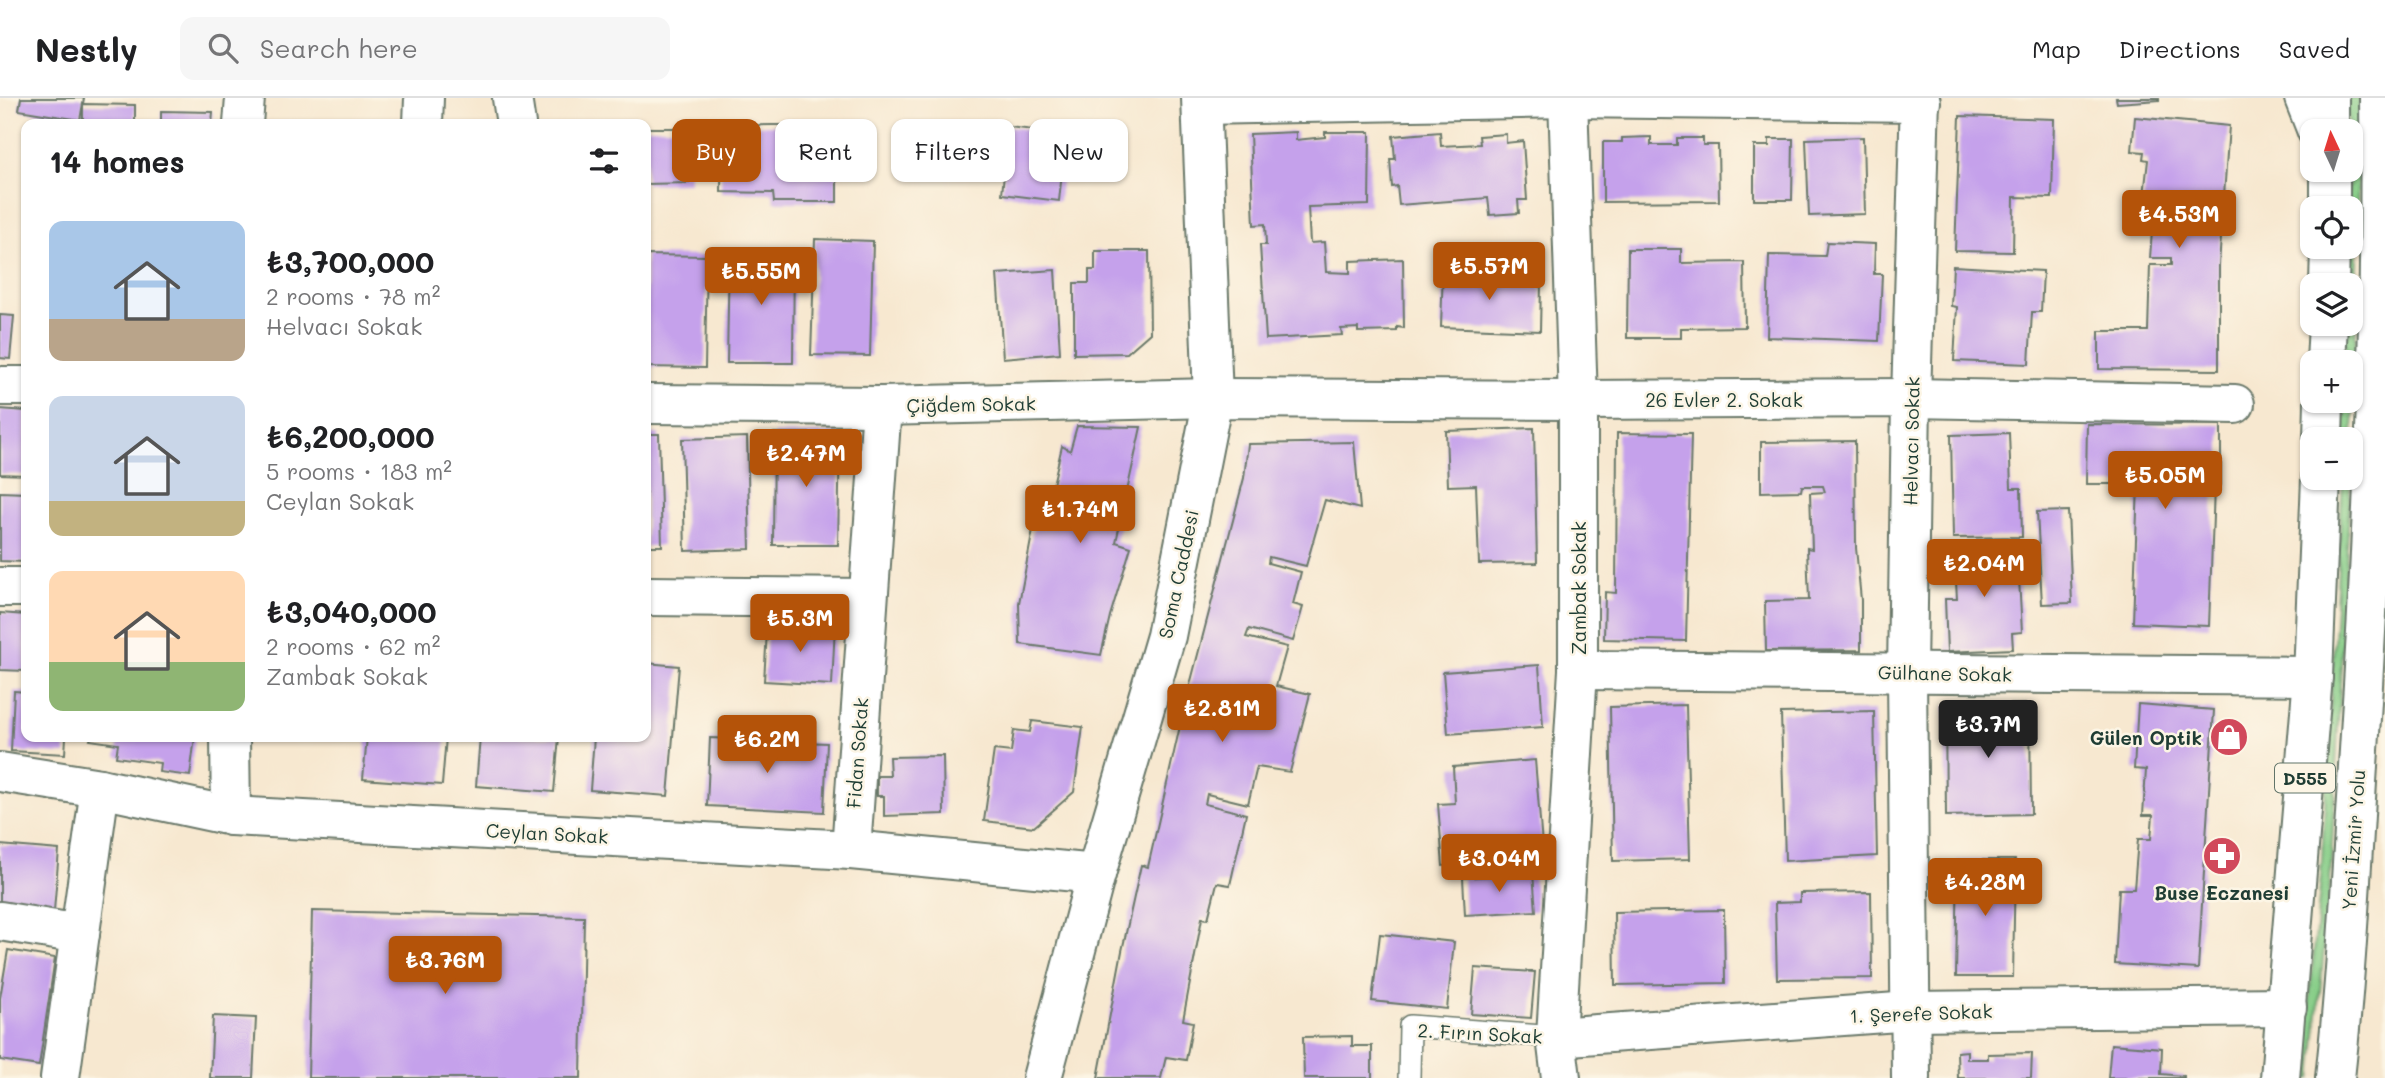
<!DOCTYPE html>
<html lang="en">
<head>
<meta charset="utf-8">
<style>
  body { margin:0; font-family:Mali,sans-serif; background:#f6f6f6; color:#202124; height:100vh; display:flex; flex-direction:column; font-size:26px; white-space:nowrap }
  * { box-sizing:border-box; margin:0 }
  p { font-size:23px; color:#757577 }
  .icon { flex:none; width:38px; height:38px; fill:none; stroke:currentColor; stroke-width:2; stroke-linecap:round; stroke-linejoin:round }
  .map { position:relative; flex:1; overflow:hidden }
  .details { position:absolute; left:21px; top:21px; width:630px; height:623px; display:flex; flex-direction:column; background:#fff; border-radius:14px; box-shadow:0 2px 5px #0004 }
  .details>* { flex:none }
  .hud { position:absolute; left:672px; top:21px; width:665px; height:63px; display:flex; gap:14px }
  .needle { width:46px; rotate:356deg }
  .fabs { position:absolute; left:2300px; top:21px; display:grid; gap:14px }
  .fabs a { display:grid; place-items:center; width:63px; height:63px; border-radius:14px; background:#fff; box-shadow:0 2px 5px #0004; font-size:35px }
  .price { position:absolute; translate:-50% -60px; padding:0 16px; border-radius:7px; background:#b45309; color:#fff; font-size:23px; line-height:46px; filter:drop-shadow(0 2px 4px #0008) }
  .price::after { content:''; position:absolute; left:50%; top:42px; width:21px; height:16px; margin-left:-10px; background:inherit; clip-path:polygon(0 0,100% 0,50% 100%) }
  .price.active { background:#222; color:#fff }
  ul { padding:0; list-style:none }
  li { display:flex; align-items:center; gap:21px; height:175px; padding:0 28px }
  li span { display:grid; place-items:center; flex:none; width:196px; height:140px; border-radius:14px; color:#555 }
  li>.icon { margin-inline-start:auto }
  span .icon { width:84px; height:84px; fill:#fffc; stroke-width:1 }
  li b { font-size:30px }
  h2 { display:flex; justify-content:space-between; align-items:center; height:84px; padding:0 28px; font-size:30px }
  .pill { padding:0 24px; border-radius:14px; background:#fff; box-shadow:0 2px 5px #0004; font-size:24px; line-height:63px }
  .pill.active { background:#b45309; color:#fff }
  header { display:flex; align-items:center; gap:42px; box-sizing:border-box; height:98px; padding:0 35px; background:#fff; border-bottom:2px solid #e0e0e0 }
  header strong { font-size:33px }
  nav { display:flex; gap:38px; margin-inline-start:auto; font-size:24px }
  .search { width:490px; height:63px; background:#f6f6f6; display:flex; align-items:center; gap:18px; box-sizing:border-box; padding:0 24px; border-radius:14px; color:#757577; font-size:26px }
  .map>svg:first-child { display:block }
</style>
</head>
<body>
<header>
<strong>Nestly</strong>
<div class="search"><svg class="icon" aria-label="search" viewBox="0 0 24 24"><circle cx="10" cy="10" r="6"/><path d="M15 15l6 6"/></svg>Search here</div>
<nav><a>Map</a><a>Directions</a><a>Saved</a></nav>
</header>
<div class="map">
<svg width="2385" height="980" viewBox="0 0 2385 980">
  <rect width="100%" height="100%" fill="#fcf5e5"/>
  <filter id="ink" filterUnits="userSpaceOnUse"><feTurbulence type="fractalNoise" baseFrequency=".0143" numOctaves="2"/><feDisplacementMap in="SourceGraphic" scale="14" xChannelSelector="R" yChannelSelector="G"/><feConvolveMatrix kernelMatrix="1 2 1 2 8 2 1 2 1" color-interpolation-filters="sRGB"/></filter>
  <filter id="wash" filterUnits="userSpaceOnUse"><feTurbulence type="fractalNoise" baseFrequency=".00686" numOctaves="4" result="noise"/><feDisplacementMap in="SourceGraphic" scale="28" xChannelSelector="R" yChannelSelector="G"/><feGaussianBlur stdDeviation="1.57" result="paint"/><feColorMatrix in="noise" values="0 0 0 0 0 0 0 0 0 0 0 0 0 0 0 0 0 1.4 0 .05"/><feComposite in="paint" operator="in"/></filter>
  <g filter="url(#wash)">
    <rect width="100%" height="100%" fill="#f7e8d0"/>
    <polygon fill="#87ce88" stroke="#53865e" stroke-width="2" points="2348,0 2359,0 2355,293 2330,786 2312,980 2302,980 2321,779 2343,380 2350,380 2350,341 2344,341 2345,303 2350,303 2350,264 2346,264 2346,226 2350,226 2350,187 2347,187 2347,149 2350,149 2350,110 2348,110 2350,33 2348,33"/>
    <g id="blocks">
      <g fill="#c5a1eb">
        <polygon points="21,0 84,0 80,22 19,12"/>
        <polygon points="2116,0 2159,0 2159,2 2117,5"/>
        <polygon points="83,6 135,7 135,26 83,26"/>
        <polygon points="161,13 213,14 212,26 161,26"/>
        <polygon points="1960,18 2054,21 2052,100 2014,99 2013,154 1955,153"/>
        <polygon points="2135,19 2229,28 2219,167 2219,272 2099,271 2099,233 2148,233 2150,167 2171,167 2171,160 2150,160 2154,107 2143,106 2148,62 2143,61 2144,54 2132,53"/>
        <polygon points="773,27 837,27 837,104 774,104 773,95 721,94 722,28"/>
        <polygon points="1009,29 1066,36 1059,103 1002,96"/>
        <polygon points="646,30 689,30 689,85 646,86"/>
        <polygon points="1296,34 1296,42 1325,39 1325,34 1370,34 1369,107 1308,109 1310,145 1324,144 1326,174 1350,175 1350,163 1403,161 1404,230 1397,229 1397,233 1358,234 1358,230 1341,231 1342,237 1266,241 1260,147 1266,147 1265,126 1254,127 1250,36"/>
        <polygon points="1440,34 1441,48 1480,46 1479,38 1506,36 1506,45 1523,43 1527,102 1518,102 1519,115 1490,117 1488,100 1399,107 1397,88 1392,89 1390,61 1395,61 1393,38"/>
        <polygon points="1651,39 1651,47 1677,47 1677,40 1703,40 1703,47 1718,47 1719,103 1603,104 1603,44 1622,44 1622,40"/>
        <polygon points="1863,39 1865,116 1809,118 1806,41"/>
        <polygon points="1769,41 1793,41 1792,102 1754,102 1754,48 1769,48"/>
        <polygon points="815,141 873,143 870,258 811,257"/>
        <polygon points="1827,144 1875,146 1874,176 1882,176 1879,243 1767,239 1769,157 1825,158"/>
        <polygon points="1628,151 1681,151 1681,165 1744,164 1745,229 1681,230 1681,240 1627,240"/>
        <polygon points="729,153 794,153 793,265 727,265"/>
        <polygon points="1095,153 1149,153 1150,235 1127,255 1074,256 1074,185 1089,185 1089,172 1095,172"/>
        <polygon points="646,157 707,158 705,270 646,269"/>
        <polygon points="1953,168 2043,173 2041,214 2032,214 2029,266 1954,263 1957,209 1951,208"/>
        <polygon points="1443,171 1504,174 1503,185 1541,185 1540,233 1441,229"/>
        <polygon points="1055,172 1060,255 1003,260 997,176"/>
        <polygon points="0,217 14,218 10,261 0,260"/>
        <polygon points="0,311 26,313 26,377 0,376"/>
        <polygon points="2087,326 2221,327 2221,387 2214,389 2209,528 2133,525 2138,386 2086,386"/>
        <polygon points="1077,328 1141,329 1116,444 1131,449 1110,518 1101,557 1020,546 1019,505 1035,421 1054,426 1058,414 1047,412 1062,348 1070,353"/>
        <polygon points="1534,330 1537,465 1479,466 1476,387 1448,388 1446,333"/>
        <polygon points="774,335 840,335 838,447 773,447"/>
        <polygon points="1617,335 1691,336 1686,543 1604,541 1605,494 1616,495"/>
        <polygon points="2009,335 2011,390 2021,390 2022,439 1953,440 1951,337"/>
        <polygon points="646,336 659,336 662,448 646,448"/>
        <polygon points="747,339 750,451 685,453 682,341"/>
        <polygon points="1855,343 1856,450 1861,502 1861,552 1766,553 1765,503 1809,502 1807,450 1812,451 1810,395 1825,394 1823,388 1802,388 1801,393 1761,394 1761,344"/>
        <polygon points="1354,344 1360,411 1325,402 1306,468 1269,459 1268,465 1301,474 1293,506 1303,509 1293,543 1249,531 1246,539 1287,549 1276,588 1310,596 1290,674 1257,669 1248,706 1207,696 1205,706 1246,716 1230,787 1217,785 1208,821 1202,820 1183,922 1193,924 1186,962 1166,959 1161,980 1098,980 1122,853 1141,767 1148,769 1185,606 1244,380 1248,346"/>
        <polygon points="0,394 26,395 26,464 0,463"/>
        <polygon points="2068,413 2072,505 2042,506 2037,414"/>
        <polygon points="2017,445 2022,534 2012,535 2013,551 1947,554 1945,501 1957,501 1954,448"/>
        <polygon points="0,515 26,517 26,573 0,572"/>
        <polygon points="779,525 835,528 832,587 764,583 767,533 778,533"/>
        <polygon points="646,565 679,568 668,698 590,692 594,639 646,639"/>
        <polygon points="1539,567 1543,629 1448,636 1443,574"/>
        <polygon points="14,593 26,594 26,639 66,639 65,656 11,653"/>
        <polygon points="2030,606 2031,716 1946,718 1945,608"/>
        <polygon points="2138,606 2214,612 2198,871 2115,866 2119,791 2134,791 2138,741 2151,741 2153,717 2143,717 2146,672 2134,671"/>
        <polygon points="1686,607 1690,761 1613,763 1610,609"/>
        <polygon points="1874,613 1877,758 1785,763 1781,615"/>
        <polygon points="1032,623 1083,629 1074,694 1034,729 984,723 994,652 1011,654 1014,632 1030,634"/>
        <polygon points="91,639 195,639 190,678 159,674 160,665 116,659 118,646 90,642"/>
        <polygon points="367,639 446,639 442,687 363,681"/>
        <polygon points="480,639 559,639 554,694 476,688"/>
        <polygon points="710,640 827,645 824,714 707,708"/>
        <polygon points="943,658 944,716 884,718 884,698 877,698 877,678 890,678 889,659"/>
        <polygon points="1535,662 1543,759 1443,768 1438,706 1455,705 1453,669"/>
        <polygon points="0,747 59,752 54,813 0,807"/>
        <polygon points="1958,762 2015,762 2013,879 1956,879"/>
        <polygon points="1533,775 1536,813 1465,817 1463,780"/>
        <polygon points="1871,794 1872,880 1777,881 1775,805 1800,804 1800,795"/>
        <polygon points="1724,812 1725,885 1615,887 1614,814"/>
        <polygon points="312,813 584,819 581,980 308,980"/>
        <polygon points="1380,836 1454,844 1447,911 1372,903"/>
        <polygon points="8,852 55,860 39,968 0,962 0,900"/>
        <polygon points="1475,870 1535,874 1531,920 1471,916"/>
        <polygon points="213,918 256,920 253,980 210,980"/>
        <polygon points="1352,938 1352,948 1372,948 1372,980 1304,980 1303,939"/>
        <polygon points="2111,946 2162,950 2161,976 2184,978 2184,980 2108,980"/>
        <polygon points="1967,953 1967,961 1988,961 1988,956 2032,955 2031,980 1958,980 1957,954"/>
      </g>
    </g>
  </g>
  <g filter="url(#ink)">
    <use href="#blocks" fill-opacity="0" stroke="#6b796b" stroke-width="2"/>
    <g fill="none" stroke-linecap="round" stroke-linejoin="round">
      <defs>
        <polyline id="lane" points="1409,980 1410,928 1556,939"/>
        <g id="street">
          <polyline points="512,0 516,26"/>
          <polyline points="2304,0 2317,33"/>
          <polyline points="1202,7 1568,0 1921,4"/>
          <polyline points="243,26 245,0"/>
          <polyline points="423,26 424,0"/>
          <polyline points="0,288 26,288"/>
          <polyline points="646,306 882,308 1213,300 1578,302 1911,300 2235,306"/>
          <polyline points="0,489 26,489"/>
          <polyline points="646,498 868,500"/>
          <polyline points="1578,572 2313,578"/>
          <polyline points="230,639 231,718"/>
          <polyline points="0,674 100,690 231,718 851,752 1096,776"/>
          <polyline points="851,752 882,308"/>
          <polyline points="0,823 80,836"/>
          <polyline points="1556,939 1911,913 2287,909"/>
          <polyline points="60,980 100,690"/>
          <polyline points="1561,980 1556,939 1578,572 1578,302 1568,0"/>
          <polyline points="1911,980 1907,575 1911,300 1920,0"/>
        </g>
        <polyline id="secondary" points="1042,980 1096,776 1166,538 1213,300 1201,0"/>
        <g id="highway">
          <polyline points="2329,0 2329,33"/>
          <polyline points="2330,72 2330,110"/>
          <polyline points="2329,187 2330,149"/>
          <polyline points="2326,264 2328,226"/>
          <polyline points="2323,341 2324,303"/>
          <polyline points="2280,980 2313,578 2321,380"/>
          <path d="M2335,980C2347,871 2352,761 2359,652C2373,435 2382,217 2379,0"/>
        </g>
      </defs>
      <use href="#lane" stroke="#6b796b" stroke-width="24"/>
      <use href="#street" stroke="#6b796b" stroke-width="42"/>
      <use href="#secondary" stroke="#6b796b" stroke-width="42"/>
      <use href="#highway" stroke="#6b796b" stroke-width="42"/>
      <use href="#lane" stroke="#fff" stroke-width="21"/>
      <use href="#street" stroke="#fff" stroke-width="38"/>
      <use href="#secondary" stroke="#fff" stroke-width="38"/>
      <use href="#highway" stroke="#fff" stroke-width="38"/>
    </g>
  </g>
  <defs>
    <symbol id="shop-disc" viewBox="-11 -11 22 22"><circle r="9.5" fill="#d1495b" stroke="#fcf5e5"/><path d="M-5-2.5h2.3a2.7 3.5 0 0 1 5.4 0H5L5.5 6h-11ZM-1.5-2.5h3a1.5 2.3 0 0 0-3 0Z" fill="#fff"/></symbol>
    <symbol id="pharmacy-disc" viewBox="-11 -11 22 22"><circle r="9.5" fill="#d1495b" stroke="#fcf5e5"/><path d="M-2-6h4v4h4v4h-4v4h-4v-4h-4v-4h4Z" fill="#fff"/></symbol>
  </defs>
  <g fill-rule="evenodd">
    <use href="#shop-disc" x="2207" y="617" width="44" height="44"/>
    <use href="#pharmacy-disc" x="2200" y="736" width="44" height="44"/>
  </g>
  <g text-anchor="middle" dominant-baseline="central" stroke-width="5" stroke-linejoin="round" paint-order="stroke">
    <rect fill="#fcf5e5" stroke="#617469" stroke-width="2" x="2275" y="665.5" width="60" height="29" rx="5"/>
    <g font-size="18" font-weight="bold" fill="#1f3d34">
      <text x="2305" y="680">D555</text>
    </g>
    <g font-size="19" fill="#1f3d34" stroke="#fcf5e5">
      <text x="1724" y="301">26 Evler 2. Sokak</text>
      <text transform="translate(971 306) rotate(-1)">Çiğdem Sokak</text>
      <text transform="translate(1911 343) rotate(-89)">Helvacı Sokak</text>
      <text transform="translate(1178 476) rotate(-78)">Soma Caddesi</text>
      <text transform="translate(1578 490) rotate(-90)">Zambak Sokak</text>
      <text transform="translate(1945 575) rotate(1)">Gülhane Sokak</text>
      <text transform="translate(857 655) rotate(-86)">Fidan Sokak</text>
      <text transform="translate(547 735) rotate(3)">Ceylan Sokak</text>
      <text transform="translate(2353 742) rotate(-86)">Yeni İzmir Yolu</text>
      <text transform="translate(1921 915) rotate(-2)">1. Şerefe Sokak</text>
      <text transform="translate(1480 935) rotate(3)">2. Fırın Sokak</text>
    </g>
    <g font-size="19" font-weight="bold" fill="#1f3d34" stroke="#fcf5e5" text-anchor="end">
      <text x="2202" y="639">Gülen Optik</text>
      <text x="2222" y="794" text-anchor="middle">Buse Eczanesi</text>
    </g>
  </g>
</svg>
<div class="fabs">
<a><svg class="needle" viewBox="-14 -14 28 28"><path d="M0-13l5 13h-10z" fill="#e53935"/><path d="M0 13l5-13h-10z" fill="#757577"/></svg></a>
<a><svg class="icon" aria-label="locate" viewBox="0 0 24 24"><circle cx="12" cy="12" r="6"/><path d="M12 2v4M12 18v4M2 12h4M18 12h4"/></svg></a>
<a><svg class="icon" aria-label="layers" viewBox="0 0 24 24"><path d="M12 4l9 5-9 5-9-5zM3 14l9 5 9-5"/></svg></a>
<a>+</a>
<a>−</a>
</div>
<b class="price" style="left:2179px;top:152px">₺4.53M</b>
<b class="price" style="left:1489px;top:204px">₺5.57M</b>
<b class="price" style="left:761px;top:209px">₺5.55M</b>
<b class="price" style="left:806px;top:391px">₺2.47M</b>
<b class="price" style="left:2165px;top:413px">₺5.05M</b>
<b class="price" style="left:1080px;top:447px">₺1.74M</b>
<b class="price" style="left:1984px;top:501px">₺2.04M</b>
<b class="price" style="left:800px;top:556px">₺5.3M</b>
<b class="price" style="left:1222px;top:646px">₺2.81M</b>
<b class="price active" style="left:1988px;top:662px">₺3.7M</b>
<b class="price" style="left:767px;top:677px">₺6.2M</b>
<b class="price" style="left:1499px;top:796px">₺3.04M</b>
<b class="price" style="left:1985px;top:820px">₺4.28M</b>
<b class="price" style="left:445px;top:898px">₺3.76M</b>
<div class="hud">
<a class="pill active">Buy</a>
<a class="pill">Rent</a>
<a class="pill">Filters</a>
<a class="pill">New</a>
</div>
<section class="details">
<h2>14 homes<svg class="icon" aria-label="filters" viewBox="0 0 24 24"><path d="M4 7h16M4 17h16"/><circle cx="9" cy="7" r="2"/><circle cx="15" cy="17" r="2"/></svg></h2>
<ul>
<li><span style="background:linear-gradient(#a9c7e8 70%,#b9a48a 0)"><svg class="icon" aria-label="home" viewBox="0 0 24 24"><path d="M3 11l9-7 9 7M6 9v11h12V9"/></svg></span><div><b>₺3,700,000</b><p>2 rooms · 78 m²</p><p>Helvacı Sokak</p></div></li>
<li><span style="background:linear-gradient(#c9d6e8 75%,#c2b280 0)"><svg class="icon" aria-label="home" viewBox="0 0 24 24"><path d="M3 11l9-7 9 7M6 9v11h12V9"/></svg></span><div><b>₺6,200,000</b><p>5 rooms · 183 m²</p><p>Ceylan Sokak</p></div></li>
<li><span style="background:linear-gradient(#ffd9b3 65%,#8fb573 0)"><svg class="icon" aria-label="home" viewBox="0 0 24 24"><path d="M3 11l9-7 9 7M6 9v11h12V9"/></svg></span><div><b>₺3,040,000</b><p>2 rooms · 62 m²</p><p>Zambak Sokak</p></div></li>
</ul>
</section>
</div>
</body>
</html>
